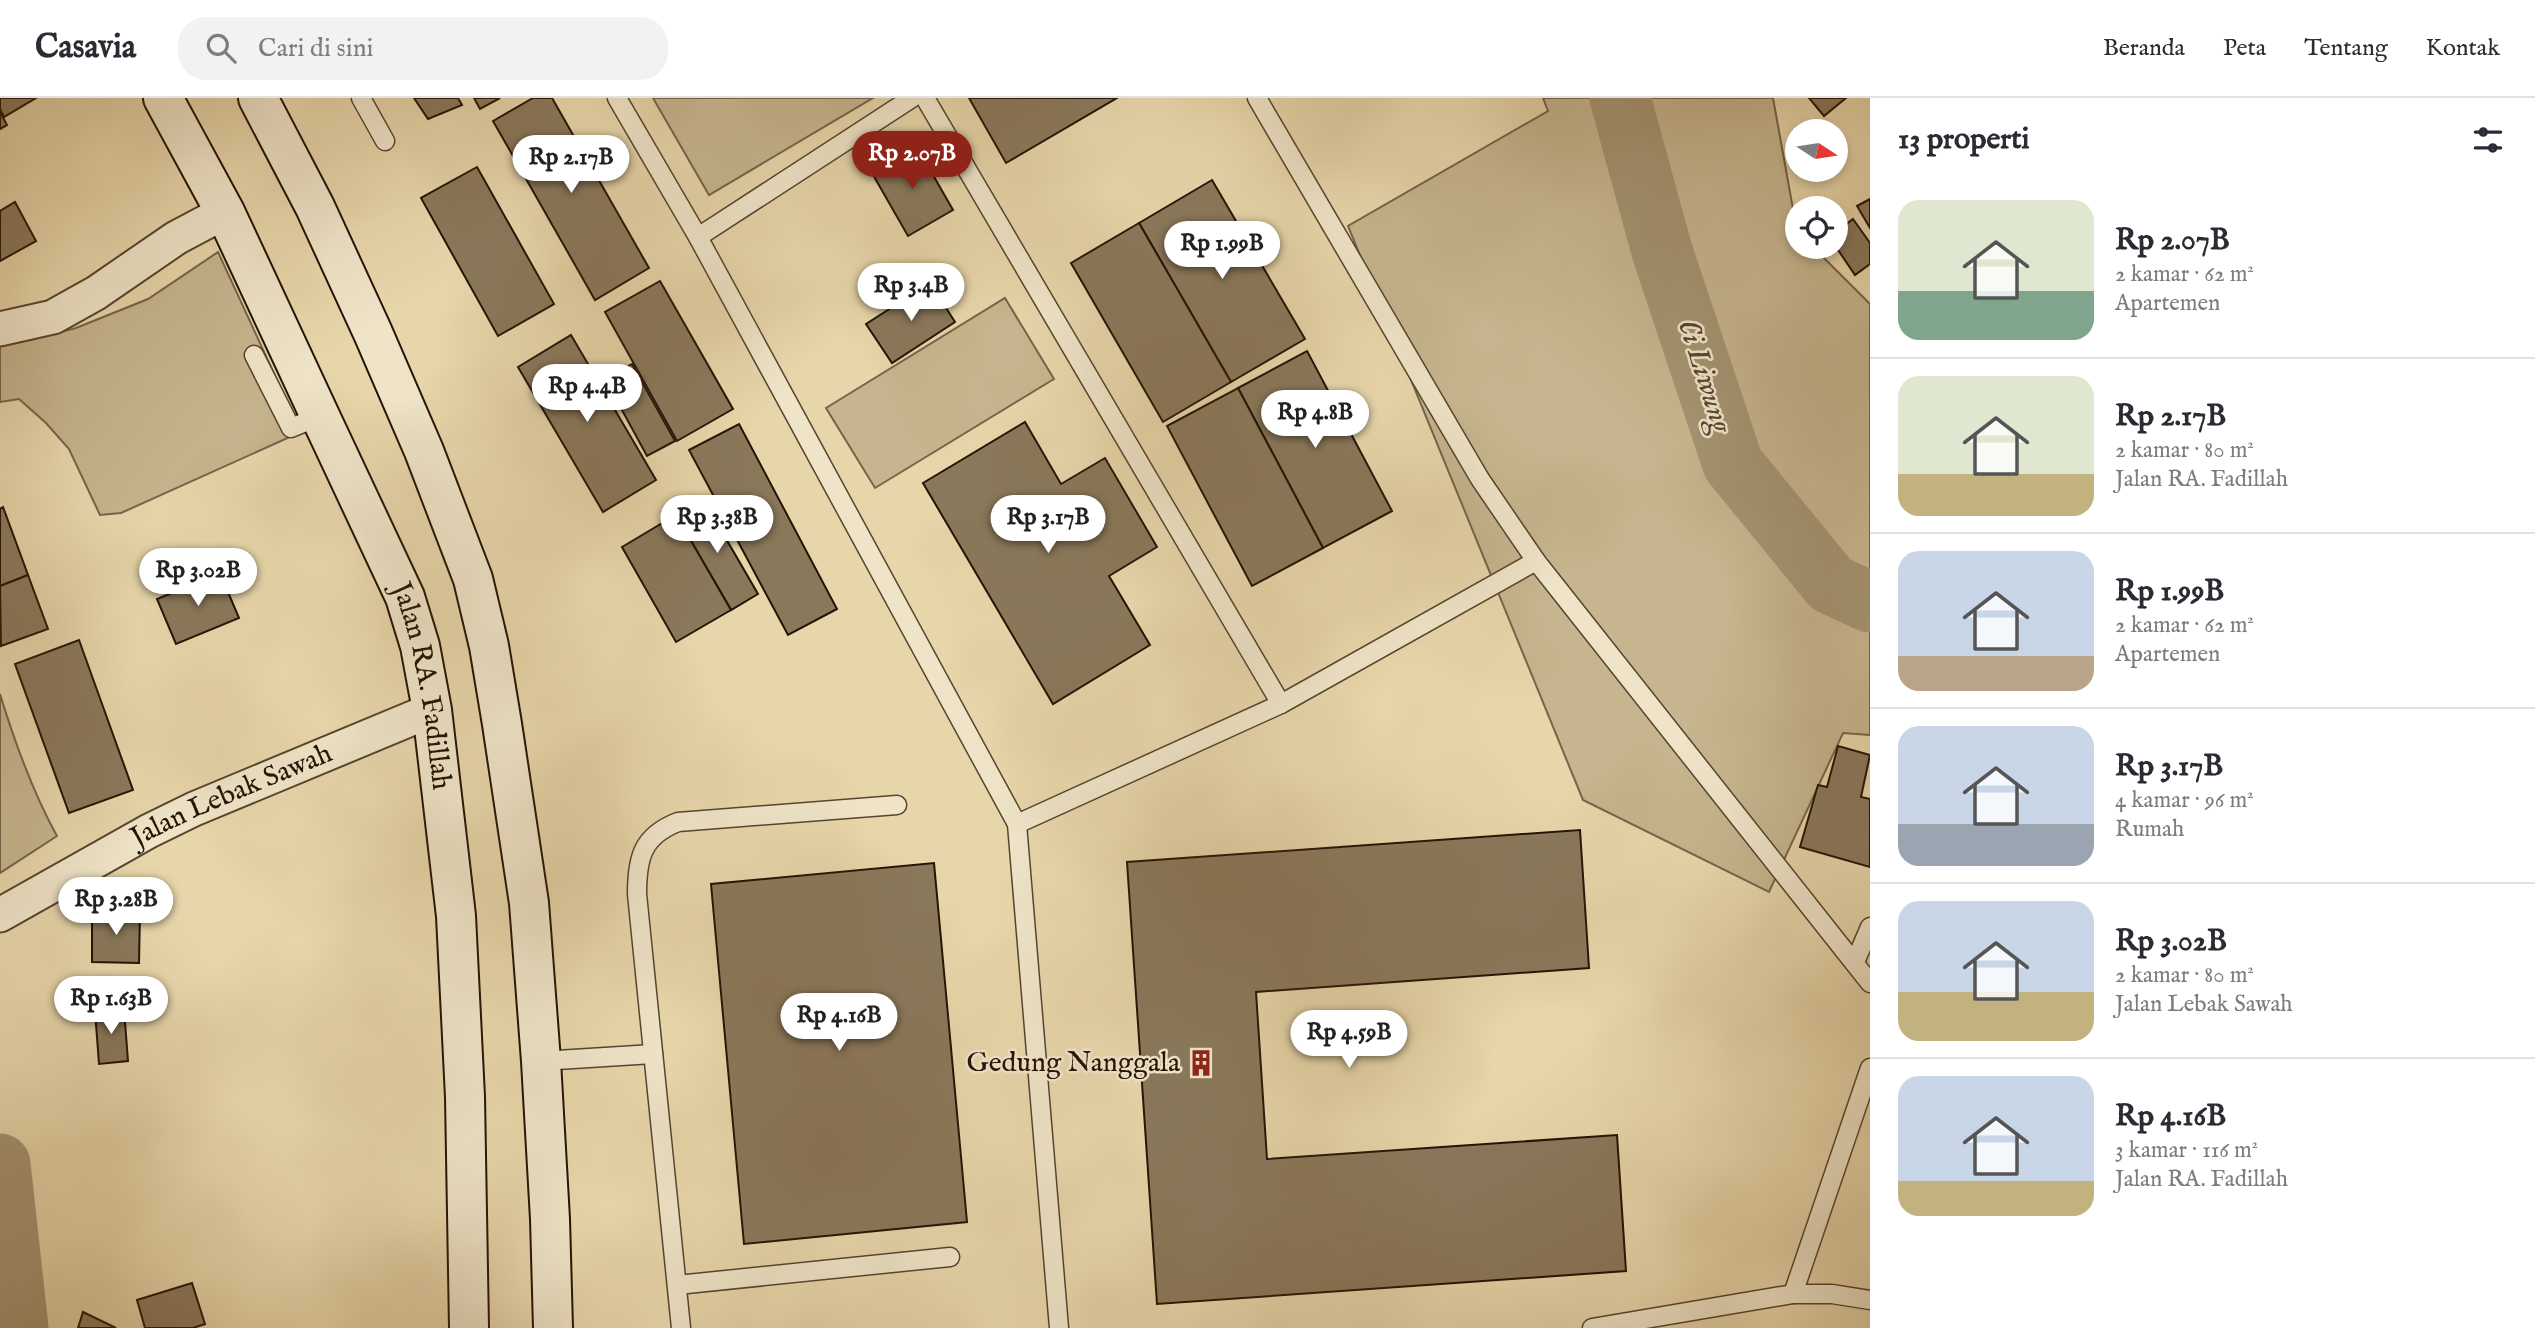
<!DOCTYPE html>
<html lang="id">
<head>
<meta charset="utf-8">
<style>
  body { margin:0; font-family:"IM FELL English",serif; background:#f2f2f3; color:#2b2b33; height:100vh; display:flex; flex-direction:column; font-size:26px; white-space:nowrap }
  * { box-sizing:border-box; margin:0 }
  p { font-size:23px; color:#7c7c81 }
  .icon { flex:none; width:38px; height:38px; fill:none; stroke:currentColor; stroke-width:2; stroke-linecap:round; stroke-linejoin:round }
  .map { position:relative; flex:1; overflow:hidden }
  .details { display:flex; flex-direction:column; background:#fff; width:665px }
  .details>* { flex:none }
  .needle { width:46px; rotate:102deg }
  .fabs { position:absolute; left:1785px; top:21px; display:grid; gap:14px }
  .fabs a { display:grid; place-items:center; width:63px; height:63px; border-radius:50%; background:#fff; box-shadow:0 4px 10px #0003; font-size:35px }
  .price { position:absolute; translate:-50% -60px; padding:0 16px; border-radius:24px; background:#fff; color:#222; font-size:23px; line-height:46px; filter:drop-shadow(0 2px 4px #0008) }
  .price::after { content:''; position:absolute; left:50%; top:42px; width:21px; height:16px; margin-left:-10px; background:inherit; clip-path:polygon(0 0,100% 0,50% 100%) }
  .price.selected { background:#8f2418; color:#fff }
  ul { padding:0; list-style:none }
  li { display:flex; align-items:center; gap:21px; height:175px; padding:0 28px }
  li+li { border-top:2px solid #e1e1e2 }
  li span { display:grid; place-items:center; flex:none; width:196px; height:140px; border-radius:21px; color:#555 }
  li>.icon { margin-inline-start:auto }
  span .icon { width:84px; height:84px; fill:#fffc; stroke-width:1 }
  li b { font-size:30px }
  h2 { display:flex; justify-content:space-between; align-items:center; height:84px; padding:0 28px; font-size:30px }
  header { display:flex; align-items:center; gap:42px; box-sizing:border-box; height:98px; padding:0 35px; background:#fff; border-bottom:2px solid #e1e1e2 }
  header strong { font-size:33px }
  nav { display:flex; gap:38px; margin-inline-start:auto; font-size:24px }
  .search { width:490px; height:63px; background:#f2f2f3; display:flex; align-items:center; gap:18px; box-sizing:border-box; padding:0 24px; border-radius:28px; color:#7c7c81; font-size:26px }
  main { display:flex; flex:1; min-height:0 }
  .map>svg:first-child { display:block }
</style>
</head>
<body>
<header>
<strong>Casavia</strong>
<div class="search"><svg class="icon" aria-label="search" viewBox="0 0 24 24"><circle cx="10" cy="10" r="6"/><path d="M15 15l6 6"/></svg>Cari di sini</div>
<nav><a>Beranda</a><a>Peta</a><a>Tentang</a><a>Kontak</a></nav>
</header>
<main>
<div class="map">
<svg width="1870" height="1230" viewBox="0 0 1870 1230">
  <rect width="100%" height="100%" fill="#e7d6aa"/>
  <filter id="stains"><feTurbulence type="fractalNoise" baseFrequency=".00286" numOctaves="4"/><feColorMatrix values="0 0 0 0 .2 0 0 0 0 .09 0 0 0 0 .02 0 0 0 .5 -.17"/></filter>
  <radialGradient id="worn" r=".72"><stop offset=".6" stop-color="#630" stop-opacity="0"/><stop offset="1" stop-color="#630" stop-opacity=".3"/></radialGradient>
  <g fill="#c6b58e" stroke="#76644a" stroke-width="2">
    <polygon points="653,0 873,0 709,97"/>
    <polygon points="1543,0 1773,0 1797,133 1797,149 1813,149 1870,206 1870,637 1843,635 1769,794 1583,702 1348,128 1548,13"/>
    <polygon points="218,154 301,334 121,415 100,417 69,351 46,325 19,301 0,304 0,245 30,242 76,230 148,201"/>
    <polygon points="1005,200 1054,281 875,390 826,310"/>
    <path d="M0,596C15,645 32,693 57,738L0,775Z"/>
  </g>
  <g fill="none" stroke-linecap="round" stroke-linejoin="round">
    <g stroke="#a59472" stroke-width="61">
      <polyline points="1620,0 1662,153 1733,366 1831,486 1870,504"/>
      <polyline points="0,1066 18,1230"/>
    </g>
  </g>
  <g fill="#8a785b" stroke="#251305" stroke-width="2">
    <polygon points="0,0 36,0 4,19 0,11"/>
    <polygon points="414,0 458,0 462,7 428,21"/>
    <polygon points="474,0 500,0 480,11"/>
    <polygon points="533,0 552,0 649,170 595,202 493,23"/>
    <polygon points="969,0 1117,0 1006,65"/>
    <polygon points="1809,0 1846,0 1824,18"/>
    <polygon points="0,14 7,27 0,31"/>
    <polygon points="917,49 953,112 908,138 872,75"/>
    <polygon points="477,69 554,206 498,238 421,100"/>
    <polygon points="1212,82 1305,241 1231,284 1139,125"/>
    <polygon points="1870,101 1870,130 1857,108"/>
    <polygon points="15,104 36,143 0,163 0,113"/>
    <polygon points="1853,121 1870,145 1870,166 1855,177 1836,149 1836,134"/>
    <polygon points="1139,125 1231,284 1163,324 1071,165"/>
    <polygon points="660,183 733,311 677,343 605,214"/>
    <polygon points="930,185 955,224 892,265 866,226"/>
    <polygon points="571,237 656,382 603,414 518,269"/>
    <polygon points="1307,253 1392,413 1323,450 1238,290"/>
    <polygon points="632,266 675,343 647,358 605,281"/>
    <polygon points="1238,290 1323,450 1252,488 1167,328"/>
    <polygon points="1025,324 1061,386 1105,360 1157,449 1109,478 1150,547 1053,606 923,385"/>
    <polygon points="739,326 837,511 788,537 689,352"/>
    <polygon points="703,401 758,496 731,512 676,417"/>
    <polygon points="3,409 28,477 0,488 0,411"/>
    <polygon points="676,417 731,512 676,544 622,449"/>
    <polygon points="220,475 239,520 176,546 157,501"/>
    <polygon points="28,477 48,531 1,548 0,488"/>
    <polygon points="79,542 133,692 69,715 15,566"/>
    <polygon points="1838,648 1870,657 1861,699 1870,701 1870,769 1800,749 1818,687 1827,689"/>
    <polygon points="1580,732 1589,870 1256,894 1267,1061 1617,1037 1626,1173 1157,1206 1127,764"/>
    <polygon points="934,765 967,1124 744,1146 711,786"/>
    <polygon points="92,813 140,814 139,865 92,864"/>
    <polygon points="124,911 128,963 99,966 95,913"/>
    <polygon points="192,1185 205,1226 193,1230 145,1230 137,1202"/>
    <polygon points="83,1214 116,1230 78,1230"/>
  </g>
  <g fill="none" stroke-linecap="round" stroke-linejoin="round">
    <defs>
      <g id="service">
        <polyline points="361,0 385,43"/>
        <polyline points="617,0 698,139 1017,726 1059,1230"/>
        <polyline points="925,0 1281,606"/>
        <polyline points="1257,0 1480,381 1536,463 1870,885"/>
        <polyline points="698,139 912,0"/>
        <polyline points="254,257 291,330 320,318"/>
        <polyline points="1017,726 1281,606 1536,463"/>
        <polyline points="1855,864 1870,829"/>
        <polyline points="541,963 653,956"/>
        <polyline points="677,1187 950,1159"/>
        <polyline points="1793,1196 1870,970"/>
        <path d="M681,1230L637,796C637,760 642,738 678,724L897,707"/>
        <polyline points="1592,1230 1793,1196 1832,1196 1870,1202"/>
      </g>
      <g id="minor">
        <polyline points="0,231 53,219 96,195 176,140 225,114"/>
        <path id="s1" d="M0,817L149,733L194,711L432,612"/>
      </g>
      <g id="secondary">
        <path id="s2" d="M163,0L225,114L320,318L405,499L420,548L432,612L456,818L465,999L469,1230"/>
        <polyline points="258,0 315,109 373,235 424,353 473,481 489,548 502,626 529,805 541,963 550,1121 553,1230"/>
      </g>
    </defs>
    <use href="#service" stroke="#56442e" stroke-width="21"/>
    <use href="#minor" stroke="#56442e" stroke-width="37"/>
    <use href="#secondary" stroke="#251305" stroke-width="42"/>
    <use href="#service" stroke="#efe4c8" stroke-width="18"/>
    <use href="#minor" stroke="#efe4c8" stroke-width="33"/>
    <use href="#secondary" stroke="#efe4c8" stroke-width="38"/>
  </g>
  <defs>
    <symbol id="building-bare" viewBox="-9 -9 18 18"><path d="M-4-6H4V6H1V3H-1V6H-4ZM-2.5-4.3h1.7v1.8h-1.7ZM.8-4.3h1.7v1.8H.8ZM-2.5-1h1.7V.8h-1.7ZM.8-1h1.7V.8H.8Z" fill="#8f2418" stroke="#efe4c8" stroke-width="2.5" paint-order="stroke"/></symbol>
  </defs>
  <g fill-rule="evenodd">
    <use href="#building-bare" x="1182" y="946" width="38" height="38"/>
  </g>
  <g text-anchor="middle" dominant-baseline="central" stroke-width="5" stroke-linejoin="round" paint-order="stroke">
    <g font-size="28" fill="#251305" stroke="#efe4c8">
      <text stroke="none"><textPath href="#s2" startOffset="646">Jalan RA. Fadillah</textPath></text>
      <text stroke="none"><textPath href="#s1" startOffset="261">Jalan Lebak Sawah</textPath></text>
    </g>
    <g font-size="28" fill="#251305" stroke="#efe4c8" text-anchor="end">
      <text x="1180" y="965">Gedung Nanggala</text>
    </g>
    <g font-size="30" font-style="italic" fill="#584731" stroke="#efe4c8">
      <text transform="translate(1704 278) rotate(72)">Ci Liwung</text>
    </g>
  </g>
  <rect width="100%" height="100%" filter="url(#stains)"/>
  <rect width="100%" height="100%" fill="url(#worn)"/>
</svg>
<div class="fabs">
<a><svg class="needle" viewBox="-14 -14 28 28"><path d="M0-13l5 13h-10z" fill="#e53935"/><path d="M0 13l5-13h-10z" fill="#7c7c81"/></svg></a>
<a><svg class="icon" aria-label="locate" viewBox="0 0 24 24"><circle cx="12" cy="12" r="6"/><path d="M12 2v4M12 18v4M2 12h4M18 12h4"/></svg></a>
</div>
<b class="price selected" style="left:912px;top:93px">Rp 2.07B</b>
<b class="price" style="left:571px;top:97px">Rp 2.17B</b>
<b class="price" style="left:1222px;top:183px">Rp 1.99B</b>
<b class="price" style="left:911px;top:225px">Rp 3.4B</b>
<b class="price" style="left:587px;top:326px">Rp 4.4B</b>
<b class="price" style="left:1315px;top:352px">Rp 4.8B</b>
<b class="price" style="left:717px;top:457px">Rp 3.38B</b>
<b class="price" style="left:1048px;top:457px">Rp 3.17B</b>
<b class="price" style="left:198px;top:510px">Rp 3.02B</b>
<b class="price" style="left:116px;top:839px">Rp 3.28B</b>
<b class="price" style="left:111px;top:938px">Rp 1.63B</b>
<b class="price" style="left:839px;top:955px">Rp 4.16B</b>
<b class="price" style="left:1349px;top:972px">Rp 4.59B</b>
</div>
<section class="details">
<h2>13 properti<svg class="icon" aria-label="filters" viewBox="0 0 24 24"><path d="M4 7h16M4 17h16"/><circle cx="9" cy="7" r="2"/><circle cx="15" cy="17" r="2"/></svg></h2>
<ul>
<li><span style="background:linear-gradient(#dfe7d0 65%,#7fa58c 0)"><svg class="icon" aria-label="home" viewBox="0 0 24 24"><path d="M3 11l9-7 9 7M6 9v11h12V9"/></svg></span><div><b>Rp 2.07B</b><p>2 kamar · 62 m²</p><p>Apartemen</p></div></li>
<li><span style="background:linear-gradient(#dfe7d0 70%,#c2b280 0)"><svg class="icon" aria-label="home" viewBox="0 0 24 24"><path d="M3 11l9-7 9 7M6 9v11h12V9"/></svg></span><div><b>Rp 2.17B</b><p>2 kamar · 80 m²</p><p>Jalan RA. Fadillah</p></div></li>
<li><span style="background:linear-gradient(#c9d6e8 75%,#b9a48a 0)"><svg class="icon" aria-label="home" viewBox="0 0 24 24"><path d="M3 11l9-7 9 7M6 9v11h12V9"/></svg></span><div><b>Rp 1.99B</b><p>2 kamar · 62 m²</p><p>Apartemen</p></div></li>
<li><span style="background:linear-gradient(#c9d6e8 70%,#9aa5b1 0)"><svg class="icon" aria-label="home" viewBox="0 0 24 24"><path d="M3 11l9-7 9 7M6 9v11h12V9"/></svg></span><div><b>Rp 3.17B</b><p>4 kamar · 96 m²</p><p>Rumah</p></div></li>
<li><span style="background:linear-gradient(#c9d6e8 65%,#c2b280 0)"><svg class="icon" aria-label="home" viewBox="0 0 24 24"><path d="M3 11l9-7 9 7M6 9v11h12V9"/></svg></span><div><b>Rp 3.02B</b><p>2 kamar · 80 m²</p><p>Jalan Lebak Sawah</p></div></li>
<li><span style="background:linear-gradient(#c9d6e8 75%,#c2b280 0)"><svg class="icon" aria-label="home" viewBox="0 0 24 24"><path d="M3 11l9-7 9 7M6 9v11h12V9"/></svg></span><div><b>Rp 4.16B</b><p>3 kamar · 116 m²</p><p>Jalan RA. Fadillah</p></div></li>
</ul>
</section>
</main>
</body>
</html>
